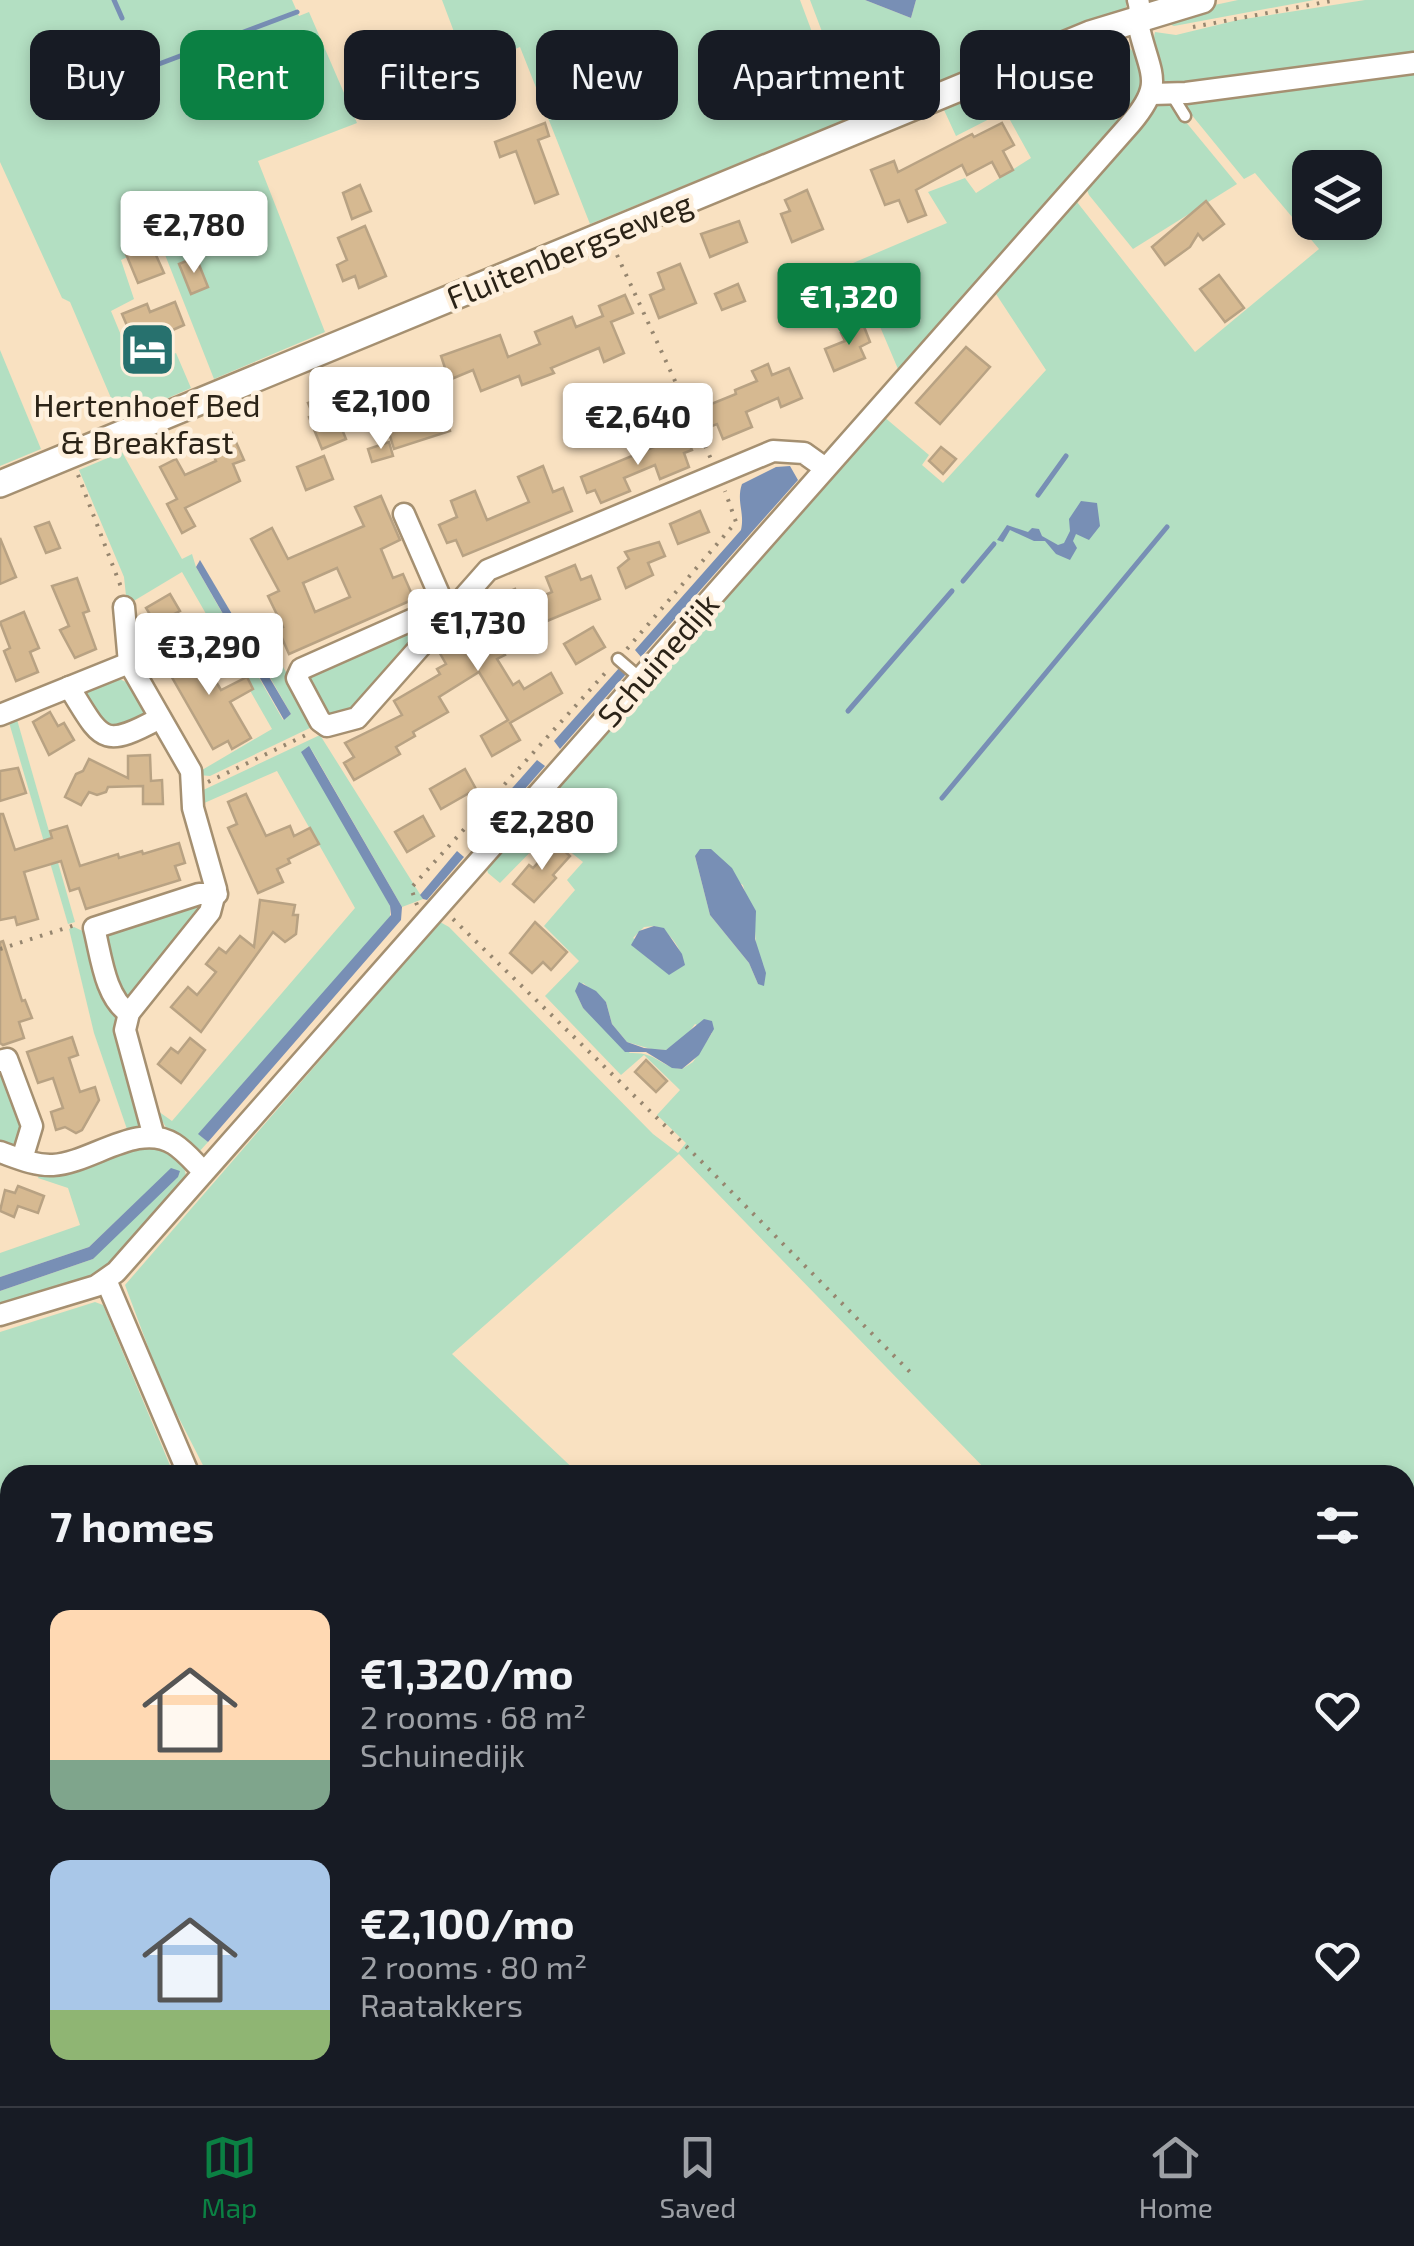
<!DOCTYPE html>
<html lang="en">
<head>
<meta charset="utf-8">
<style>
  body { margin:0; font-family:"Exo 2",sans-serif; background:#20242c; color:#f1f3f6; height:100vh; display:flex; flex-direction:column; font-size:38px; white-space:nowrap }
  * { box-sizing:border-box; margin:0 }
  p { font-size:32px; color:#9ea1a6 }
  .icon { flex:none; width:55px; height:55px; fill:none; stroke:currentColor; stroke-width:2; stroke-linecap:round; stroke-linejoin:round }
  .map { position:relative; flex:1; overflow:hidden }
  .details { position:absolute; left:0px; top:1465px; width:1415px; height:642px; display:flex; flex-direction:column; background:#171b24; border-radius:30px 30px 0 0; box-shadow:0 5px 15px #0003 }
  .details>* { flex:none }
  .hud { position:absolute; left:30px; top:30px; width:1355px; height:90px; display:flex; gap:20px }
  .buttons { position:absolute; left:1292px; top:150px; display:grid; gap:20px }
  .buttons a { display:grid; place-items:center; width:90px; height:90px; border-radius:20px; background:#171b24; box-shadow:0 5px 15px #0003; font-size:50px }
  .price { position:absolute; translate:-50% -85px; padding:0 22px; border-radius:10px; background:#fff; color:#222; font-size:32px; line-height:65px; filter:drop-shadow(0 2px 5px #0008) }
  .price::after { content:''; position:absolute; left:50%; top:60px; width:30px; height:22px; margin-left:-15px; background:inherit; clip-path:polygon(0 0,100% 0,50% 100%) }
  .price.selected { background:#0b8043; color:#fff }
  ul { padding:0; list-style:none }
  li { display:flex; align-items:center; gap:30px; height:250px; padding:0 50px }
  li span { display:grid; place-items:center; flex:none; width:280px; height:200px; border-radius:20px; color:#555 }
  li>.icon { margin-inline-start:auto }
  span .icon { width:120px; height:120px; fill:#fffc; stroke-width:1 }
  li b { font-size:42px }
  h2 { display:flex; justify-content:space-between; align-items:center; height:120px; padding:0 50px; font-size:42px }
  .chip { padding:0 35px; border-radius:20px; background:#171b24; box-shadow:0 5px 15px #0003; font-size:35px; line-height:90px }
  .chip.selected { background:#0b8043; color:#fff }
  .tab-bar { display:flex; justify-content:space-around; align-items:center; height:140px; border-top:2px solid #363941; background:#171b24; font-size:28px; color:#9ea1a6 }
  .tab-bar a { display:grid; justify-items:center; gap:5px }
  .tab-bar .selected { color:#0b8043 }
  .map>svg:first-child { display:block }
</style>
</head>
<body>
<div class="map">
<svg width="1414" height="2106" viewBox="0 0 1414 2106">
  <rect width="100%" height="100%" fill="#f9e1c1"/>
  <g fill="#b3dfc2" fill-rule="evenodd">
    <polygon points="0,0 292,0 299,16 309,12 357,123 258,161 325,332 214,379 160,242 121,260 134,299 111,311 135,369 176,353 191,388 120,419 70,302 62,298 0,162"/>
    <polygon points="442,0 800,0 845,120 590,224 520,47 468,69"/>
    <polygon points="810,0 865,0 911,18 916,0 1129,0 1124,11 1020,49 854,116"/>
    <polygon points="1238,0 1314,0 1174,26 1161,21 1182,12"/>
    <path d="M1365,0H1414V59L1188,89C1181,88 1170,86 1164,81C1153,72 1152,44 1155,32L1176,35L1238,20Z"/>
    <path d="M1115,40C1140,49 1143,68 1144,93L830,455L824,452L898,369L853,263L947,223L928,192L965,178L976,193L1031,158L1005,111L956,136L944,110Z"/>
    <path d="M1414,67V1617L1405,1623V1475H991L679,1154L452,1354L580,1475H208L163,1387L125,1285L440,922L449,927L653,1134L678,1153L686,1143L657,1115L680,1090L644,1055L621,1075L545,996L579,961L544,926L575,890L567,880L583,862L548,834L500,883L488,873L485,863L580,762L883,416L929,455L922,465L943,483L1046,370L996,294L1077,202L1195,352L1319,249L1255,173L1244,179L1186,108L1187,98ZM1310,168H1365V222H1310ZM695,856L743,885L755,931L758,984L749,963L710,915ZM654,926C670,930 682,950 684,965L633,938L644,927ZM583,983L606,1002L612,1024L627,1042L651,1049L666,1050L687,1035L695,1024L712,1033L693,1062L682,1069C659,1067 658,1052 630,1053L583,1008L576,993Z"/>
    <polygon points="1162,101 1171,104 1237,184 1133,249 1089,195 1084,183 1149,109"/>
    <polygon points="0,350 41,449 0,466"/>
    <polygon points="122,452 182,559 192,554 196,567 283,720 291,714 267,672 282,665 313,720 312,727 210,776 199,775 197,770 202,770 272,729 182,572 127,605 124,577 79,470"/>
    <polygon points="430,621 355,712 328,718 307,678 314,670"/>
    <polygon points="117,678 133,685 149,712 145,719 103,729 82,690"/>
    <polygon points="16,716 75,922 68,924 8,719"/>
    <polygon points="320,735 423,899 402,907 310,747 390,906 390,918 199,1134 208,1142 198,1153 167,1129 155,1109 172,1121 355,908 277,771 202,804 199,792"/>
    <polygon points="200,903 203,909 131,1000 122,1000 103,933"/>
    <polygon points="74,927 87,933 119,1014 142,1126 129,1135 94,1033 69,929"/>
    <polygon points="0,1071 5,1074 25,1129 13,1147 0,1146"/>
    <path d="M143,1144C166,1144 189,1159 186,1184L103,1274L0,1309V1291L93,1259L171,1169L89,1247L0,1277V1253L80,1225L68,1188L38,1178L41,1170Z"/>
    <polygon points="95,1302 103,1305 174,1475 10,1475 10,1637 0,1649 0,1332"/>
    <polygon points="1414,1630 1414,2106 957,2106 980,2098 1405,2098 1405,1637"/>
    <polygon points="10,1777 10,2098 932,2098 903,2106 0,2106 0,1778"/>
  </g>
  <g fill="#788fb5">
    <polygon points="865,0 916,0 911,18"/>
    <path d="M790,466L798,480L641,657L635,650L741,530C745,513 736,501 742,484L776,467Z"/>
    <polygon points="1081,501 1097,503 1100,526 1089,540 1076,534 1073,541 1077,548 1070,560 1056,554 1045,541 1034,541 1010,530 1003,542 997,540 1007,525 1028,532 1032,528 1039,529 1042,536 1058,545 1064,543 1070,531 1069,519"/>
    <polygon points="200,560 291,714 284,720 196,567"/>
    <polygon points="620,667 627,673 560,749 554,741"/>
    <polygon points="309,746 402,907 401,920 208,1142 198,1134 391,915 390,906 301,752"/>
    <polygon points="537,760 545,766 474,847 468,838"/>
    <polygon points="700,849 711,849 732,868 756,911 755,939 766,973 764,986 758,984 749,963 710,915 695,856"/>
    <polygon points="457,851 464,857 427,900 423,899 420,895"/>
    <polygon points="654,926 664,928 682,954 685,965 669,975 631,945 639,931"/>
    <polygon points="579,982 596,991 606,1002 612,1024 627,1042 644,1048 666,1050 704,1019 712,1021 714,1029 699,1055 682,1069 672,1068 646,1052 625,1052 583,1008 575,991"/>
    <polygon points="171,1168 180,1171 178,1177 93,1259 0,1291 0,1277 89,1247"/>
    <polygon points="932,2098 1030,2098 1008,2106 903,2106"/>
    <polygon points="1249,2098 1305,2098 1341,2106 1261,2106"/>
  </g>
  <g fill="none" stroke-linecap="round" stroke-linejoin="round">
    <g stroke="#788fb5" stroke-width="5">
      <polyline points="114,0 122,18"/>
      <polyline points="143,70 297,12"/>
      <polyline points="1038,495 1066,456"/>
      <polyline points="963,581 994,544"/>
      <polyline points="848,711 952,591"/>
      <polyline points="942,798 1167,527"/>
      <polyline points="0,1778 10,1777"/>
      <polyline points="808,2098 811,2106"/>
    </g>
  </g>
  <g fill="#d6b991" stroke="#b8a283" stroke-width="2.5" fill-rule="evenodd">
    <polygon points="545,123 549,136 538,140 558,194 535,203 516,151 500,157 495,142"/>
    <polygon points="1002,123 1014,145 1003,151 1013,170 1000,177 992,162 967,175 962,165 916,190 926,215 908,222 899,200 885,205 871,170 894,161 898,172 972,134 974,137"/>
    <polygon points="360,185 371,211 352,219 343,193"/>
    <polygon points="807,190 823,229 792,242 781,214 790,211 785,200"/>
    <polygon points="1206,201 1224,224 1203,240 1198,234 1190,247 1165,265 1152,247"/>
    <polygon points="739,221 747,242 710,257 701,234"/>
    <polygon points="365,226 386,276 359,288 355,276 343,281 337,265 347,260 338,238"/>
    <polygon points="151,244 164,273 138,283 126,254"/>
    <polygon points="196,257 208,287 191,294 179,264"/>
    <polygon points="680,264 696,303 659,318 650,295 664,289 658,273"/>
    <polygon points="856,272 864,291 847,298 839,279"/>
    <polygon points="1219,275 1244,308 1225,322 1200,289"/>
    <polygon points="738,284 745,301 722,310 715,294"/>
    <polygon points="625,295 633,313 611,322 624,353 604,362 599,348 551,368 554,373 522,385 519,376 481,391 473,370 449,380 441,356 500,335 508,357 540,344 535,332 572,317 576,327 603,316 599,306"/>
    <polygon points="175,302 184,325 159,336 164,348 141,358 138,351 128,347 124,338 128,328 122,314 147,304 150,312"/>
    <polygon points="863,324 870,342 860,347 865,358 834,371 825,349 845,341 841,333"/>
    <polygon points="966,347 990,367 940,424 916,403"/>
    <polygon points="768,364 772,375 789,368 802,398 781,407 778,398 746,412 752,427 723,439 717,424 707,428 699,409 736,394 735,390 757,381 752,371"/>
    <polygon points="432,373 450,431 394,449 383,413 405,406 398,384"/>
    <polygon points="328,395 346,439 322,449 309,417 313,415 308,403"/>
    <polygon points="232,433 244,460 233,464 240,481 185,508 195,526 182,533 167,504 177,499 160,467 176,459 185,475 216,461 208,443"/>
    <polygon points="685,434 692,450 684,453 689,467 660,479 655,465 624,478 630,491 601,503 595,490 587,493 581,477"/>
    <polygon points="389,442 393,456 372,462 368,449"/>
    <polygon points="941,447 956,459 943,474 929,461"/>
    <polygon points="324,456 333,479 306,490 297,467"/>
    <polygon points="543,466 553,492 563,488 572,511 463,556 456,540 447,543 439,525 457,517 451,501 475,491 487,520 529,502 518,477"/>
    <path d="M381,496L400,540L381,549L393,578L403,574L414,599L289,654L278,629L283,627L268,596L279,591L251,539L272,528L288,559L364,526L355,507ZM337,568L350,597L315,612L303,583Z"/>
    <polygon points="700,511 709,532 678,544 670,524"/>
    <polygon points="49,522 60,548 46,553 35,527"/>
    <polygon points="0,538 16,577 0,584"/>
    <polygon points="659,542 665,556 648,563 653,575 626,588 618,568 629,559 625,552"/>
    <polygon points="575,565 581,580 591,576 600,599 530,628 527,621 514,626 501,632 503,639 497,641 505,655 497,659 513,685 519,681 524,689 551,673 562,693 510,723 520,740 492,756 481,736 508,720 479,672 439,697 448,712 413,732 415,736 396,747 400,754 354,780 344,763 354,757 345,743 402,715 394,701 440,674 437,669 446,664 438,650 493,616 487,601 515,589 522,605 536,599 552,592 546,577"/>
    <polygon points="77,578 89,611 83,613 96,649 75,658 60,630 69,626 52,586"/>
    <polygon points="170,594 180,611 168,617 173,628 151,640 140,622 151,616 146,608"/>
    <polygon points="24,612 39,648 30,652 38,672 16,681 4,651 10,648 0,622"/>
    <polygon points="593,627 605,647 576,664 564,644"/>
    <polygon points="195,639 205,655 191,663 212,675 221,690 247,677 253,689 230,702 251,738 232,749 228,741 213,749 166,667 179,660 174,651"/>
    <polygon points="50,712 58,726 64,723 74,740 49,755 33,722"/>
    <polygon points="150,755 151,781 162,780 163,804 143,804 143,786 108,787 106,792 97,795 89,792 81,805 65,797 76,774 83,771 89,759 128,778 128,756"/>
    <polygon points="18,768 26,793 0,801 0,771"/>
    <polygon points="465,769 476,789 441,809 430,789"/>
    <polygon points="246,794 266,836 290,826 294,836 310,828 319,844 288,859 290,863 277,869 283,882 258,893 228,828 237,824 228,802"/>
    <polygon points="0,814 3,814 15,850 52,838 50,831 67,826 80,866 118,854 119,858 142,851 143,854 179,843 185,863 175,866 180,880 86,909 79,888 70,891 61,861 24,872 38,919 17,925 15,917 0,920"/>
    <polygon points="423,816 434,836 407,852 395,832"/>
    <polygon points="556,843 570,856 553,875 556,878 534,902 513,884 529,865 533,868"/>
    <polygon points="260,900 295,905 293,915 298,915 296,934 285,942 273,932 201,1032 171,1007 188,987 197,995 216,972 206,964 219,948 226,953 240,936 254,947"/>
    <polygon points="535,922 567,952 551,970 543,962 532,973 510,953"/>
    <polygon points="3,941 22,1001 25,1000 32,1018 19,1022 24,1038 3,1045 0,1043 0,942"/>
    <polygon points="72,1037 78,1055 69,1058 80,1092 95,1087 99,1100 82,1130 76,1133 65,1127 56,1130 51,1112 63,1108 53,1078 38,1083 27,1052"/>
    <polygon points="190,1038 205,1050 181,1083 158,1064 171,1048 178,1053"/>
    <polygon points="646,1060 667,1081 656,1092 635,1072"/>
    <polygon points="18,1186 44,1196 38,1213 18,1206 14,1217 0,1211 5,1190 15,1193"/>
  </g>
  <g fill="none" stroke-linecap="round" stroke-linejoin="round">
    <defs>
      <g id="service">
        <polyline points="1172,95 1185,116"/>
        <polyline points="618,659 640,678"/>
      </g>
      <g id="minor">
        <polyline points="1152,94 1186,93 1414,63"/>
        <polyline points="404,514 442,601 440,612"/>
        <polyline points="124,607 129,663 191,771 193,808 216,889 210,912 129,1013 125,1030 154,1137"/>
        <polyline points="450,614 434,610 301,669 297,678 320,721 327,726 357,718 488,570 773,451 804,453 825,468"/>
        <path d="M69,687C102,740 101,750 160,718"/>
        <polyline points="0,715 129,663"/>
        <path d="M129,1013C105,998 101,955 94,928L199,894H217"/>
        <polyline points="0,1061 7,1059 32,1126 22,1159"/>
        <path d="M0,1152C17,1158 35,1166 53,1165C91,1163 138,1121 174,1144C185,1151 194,1162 203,1171"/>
        <polyline points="106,1280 189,1475"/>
        <path d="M0,1315L96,1286L116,1272L1131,123C1164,84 1151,76 1140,32C1137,21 1142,11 1138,0"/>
      </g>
      <polyline id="tertiary" points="0,484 1090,34 1202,0"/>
    </defs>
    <use href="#service" stroke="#a59071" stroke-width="15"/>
    <use href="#minor" stroke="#a59071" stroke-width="25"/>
    <use href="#tertiary" stroke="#a59071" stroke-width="30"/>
    <g stroke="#96866f" stroke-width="4" stroke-dasharray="2.5 8" stroke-linecap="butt">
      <polyline points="1193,27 1336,0"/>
      <polyline points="617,255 711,459"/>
      <polyline points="78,475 121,587"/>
      <polyline points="627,649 736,522 725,491"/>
      <polyline points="208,782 308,734"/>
      <polyline points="417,905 411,888 607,671"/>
      <polyline points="453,919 696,1156 910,1372"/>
      <polyline points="0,949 75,925"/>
      <polyline points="1405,1676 1414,1669"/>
      <polyline points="1048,2106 1062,2098"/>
    </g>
    <use href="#service" stroke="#fff" stroke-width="10"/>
    <use href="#minor" stroke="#fff" stroke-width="20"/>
    <use href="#tertiary" stroke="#fff" stroke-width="25"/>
  </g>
  <defs>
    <symbol id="hotel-square" viewBox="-11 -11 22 22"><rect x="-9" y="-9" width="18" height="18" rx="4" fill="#27716e" stroke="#fef0dd"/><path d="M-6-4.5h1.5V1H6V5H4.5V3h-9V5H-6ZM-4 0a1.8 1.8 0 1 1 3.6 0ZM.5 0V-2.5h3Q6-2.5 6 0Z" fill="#fff"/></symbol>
  </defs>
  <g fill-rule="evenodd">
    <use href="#hotel-square" x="116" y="318" width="63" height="63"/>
  </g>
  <g text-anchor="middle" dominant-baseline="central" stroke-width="9" stroke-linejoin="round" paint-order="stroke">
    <g font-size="32" fill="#2b2317" stroke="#fef0dd">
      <text transform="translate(569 249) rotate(-22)">Fluitenbergseweg</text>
      <text transform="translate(657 659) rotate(-49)">Schuinedijk</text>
    </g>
    <g font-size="32" fill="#2b2317" stroke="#fef0dd">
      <text x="147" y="404">Hertenhoef Bed<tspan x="147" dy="37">&amp; Breakfast</tspan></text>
    </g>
  </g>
</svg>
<div class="buttons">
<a><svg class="icon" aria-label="layers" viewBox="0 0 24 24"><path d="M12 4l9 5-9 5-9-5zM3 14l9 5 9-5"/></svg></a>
</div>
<b class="price" style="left:194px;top:276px">€2,780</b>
<b class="price selected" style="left:849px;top:348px">€1,320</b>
<b class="price" style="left:381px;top:452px">€2,100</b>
<b class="price" style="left:638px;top:468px">€2,640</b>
<b class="price" style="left:478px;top:674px">€1,730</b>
<b class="price" style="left:209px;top:698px">€3,290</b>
<b class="price" style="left:542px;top:873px">€2,280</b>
<div class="hud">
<a class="chip">Buy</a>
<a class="chip selected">Rent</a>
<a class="chip">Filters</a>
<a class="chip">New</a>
<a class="chip">Apartment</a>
<a class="chip">House</a>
</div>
<section class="details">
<h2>7 homes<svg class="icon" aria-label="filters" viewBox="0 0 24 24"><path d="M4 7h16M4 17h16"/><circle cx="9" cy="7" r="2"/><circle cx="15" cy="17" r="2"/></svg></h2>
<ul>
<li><span style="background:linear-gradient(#ffd9b3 75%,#7fa58c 0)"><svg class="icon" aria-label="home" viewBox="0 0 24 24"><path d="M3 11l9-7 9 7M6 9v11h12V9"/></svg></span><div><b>€1,320/mo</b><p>2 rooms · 68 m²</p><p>Schuinedijk</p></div><svg class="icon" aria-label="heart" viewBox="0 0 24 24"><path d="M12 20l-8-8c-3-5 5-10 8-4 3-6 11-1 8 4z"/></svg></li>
<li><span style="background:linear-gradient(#a9c7e8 75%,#8fb573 0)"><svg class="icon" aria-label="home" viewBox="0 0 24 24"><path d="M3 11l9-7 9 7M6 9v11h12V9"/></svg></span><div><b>€2,100/mo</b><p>2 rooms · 80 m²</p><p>Raatakkers</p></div><svg class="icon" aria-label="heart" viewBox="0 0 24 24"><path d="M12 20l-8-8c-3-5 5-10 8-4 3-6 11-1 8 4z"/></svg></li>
</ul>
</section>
</div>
<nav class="tab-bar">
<a class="selected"><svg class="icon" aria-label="map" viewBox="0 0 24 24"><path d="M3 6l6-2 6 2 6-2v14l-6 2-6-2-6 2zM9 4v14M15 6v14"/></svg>Map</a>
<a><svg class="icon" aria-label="saved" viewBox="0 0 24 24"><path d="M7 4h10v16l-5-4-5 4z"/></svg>Saved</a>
<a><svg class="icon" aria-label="home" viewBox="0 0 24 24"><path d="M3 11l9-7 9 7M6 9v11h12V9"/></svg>Home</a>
</nav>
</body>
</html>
